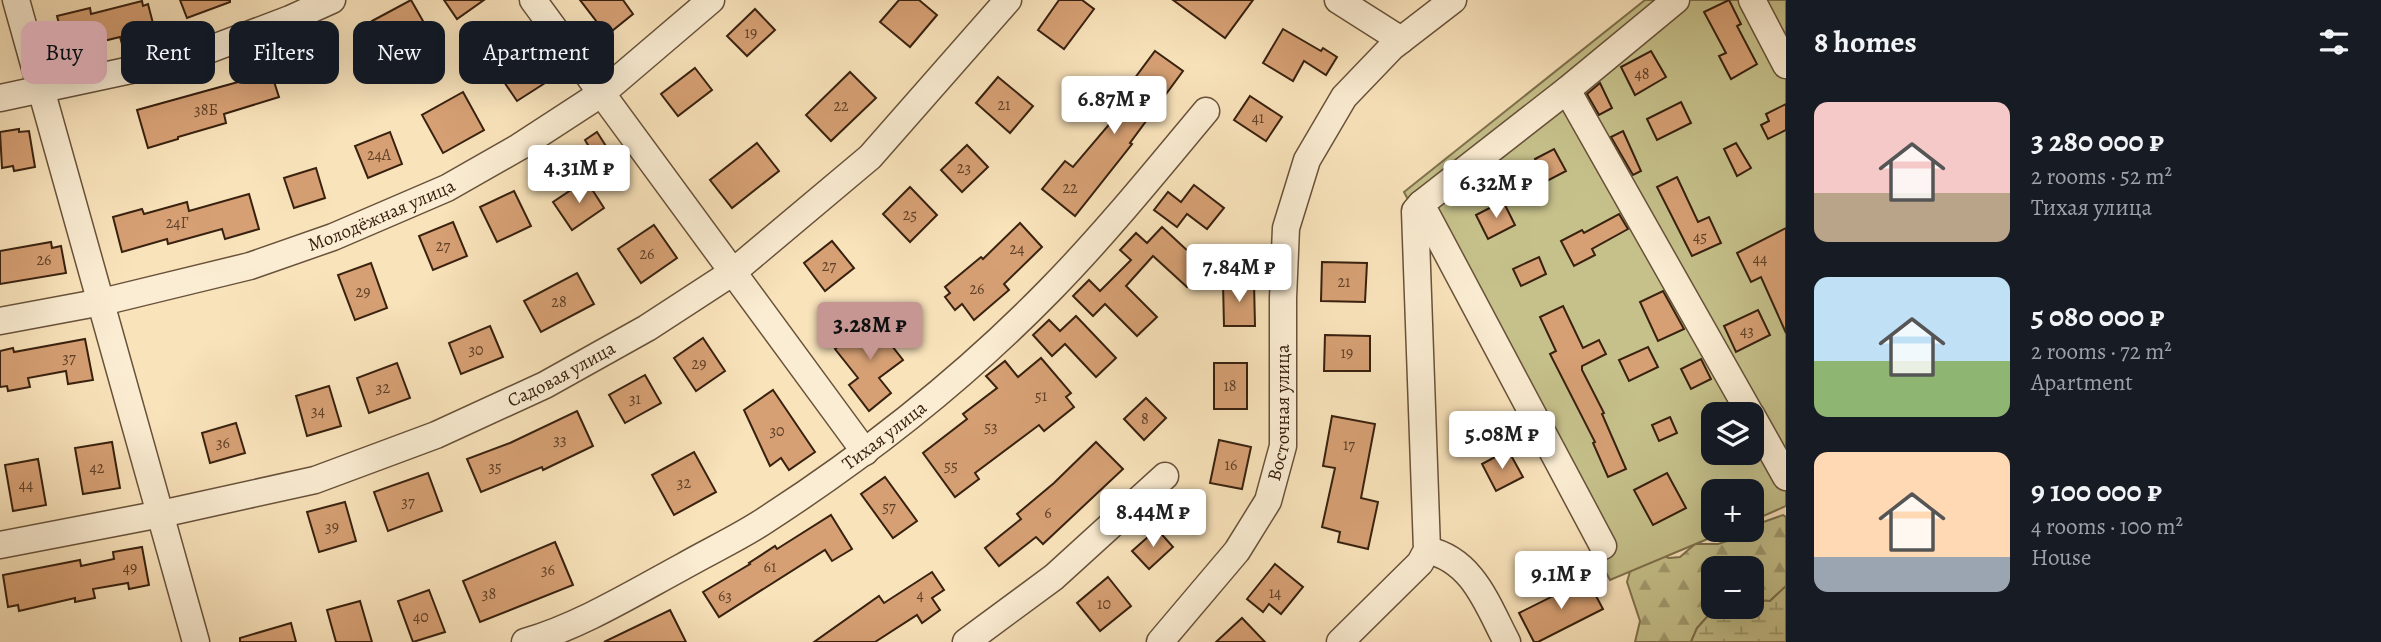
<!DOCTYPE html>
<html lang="en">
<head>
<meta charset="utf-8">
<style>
  body { margin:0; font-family:Alegreya,serif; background:#242831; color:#f1f3f6; height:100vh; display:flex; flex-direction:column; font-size:26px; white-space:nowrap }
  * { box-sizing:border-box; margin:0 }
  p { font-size:23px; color:#9ea1a6 }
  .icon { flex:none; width:38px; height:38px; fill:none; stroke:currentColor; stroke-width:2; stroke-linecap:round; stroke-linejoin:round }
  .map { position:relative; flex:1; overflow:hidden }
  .details { display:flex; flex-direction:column; background:#171b24; width:595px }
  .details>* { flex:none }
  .hud { position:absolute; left:21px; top:21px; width:665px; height:63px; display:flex; gap:14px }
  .buttons { position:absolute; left:1701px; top:402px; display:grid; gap:14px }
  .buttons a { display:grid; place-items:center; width:63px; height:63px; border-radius:14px; background:#171b24; box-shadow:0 7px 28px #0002; font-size:35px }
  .price { position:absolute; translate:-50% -60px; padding:0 16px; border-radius:7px; background:#fff; color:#222; font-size:23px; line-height:46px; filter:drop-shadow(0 2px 4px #0008) }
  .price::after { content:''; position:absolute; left:50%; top:42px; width:21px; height:16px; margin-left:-10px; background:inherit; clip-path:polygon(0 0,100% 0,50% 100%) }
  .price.selected { background:#c59692; color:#111 }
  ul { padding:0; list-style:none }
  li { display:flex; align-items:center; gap:21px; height:175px; padding:0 28px }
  li span { display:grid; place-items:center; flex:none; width:196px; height:140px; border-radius:14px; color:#555 }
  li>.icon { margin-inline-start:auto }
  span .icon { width:84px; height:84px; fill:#fffc; stroke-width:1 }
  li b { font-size:30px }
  h2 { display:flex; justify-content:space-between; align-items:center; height:84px; padding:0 28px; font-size:30px }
  .tag { padding:0 24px; border-radius:14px; background:#171b24; box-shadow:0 7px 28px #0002; font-size:24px; line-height:63px }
  .tag.selected { background:#c59692; color:#111 }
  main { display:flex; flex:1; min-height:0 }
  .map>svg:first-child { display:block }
</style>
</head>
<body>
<main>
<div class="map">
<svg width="1786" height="642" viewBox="0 0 1786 642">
  <defs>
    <pattern id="forest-firs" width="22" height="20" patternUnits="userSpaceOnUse" patternTransform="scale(1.75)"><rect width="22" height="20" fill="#c6c18b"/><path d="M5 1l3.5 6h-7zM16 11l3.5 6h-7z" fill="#a29c70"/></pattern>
    <pattern id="wetland-marsh" width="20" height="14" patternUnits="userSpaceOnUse" patternTransform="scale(1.75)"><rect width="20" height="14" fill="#c6c18b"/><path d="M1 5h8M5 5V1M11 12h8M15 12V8" fill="none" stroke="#a29c70"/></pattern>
  </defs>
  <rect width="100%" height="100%" fill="#f9e3bb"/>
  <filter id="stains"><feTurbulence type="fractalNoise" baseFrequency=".00286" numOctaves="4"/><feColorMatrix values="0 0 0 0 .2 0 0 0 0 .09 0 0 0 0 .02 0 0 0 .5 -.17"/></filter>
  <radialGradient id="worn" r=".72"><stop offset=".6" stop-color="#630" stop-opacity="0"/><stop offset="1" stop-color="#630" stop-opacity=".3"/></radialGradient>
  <polygon fill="url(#forest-firs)" stroke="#7f714d" stroke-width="2" points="1783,515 1786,517 1786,586 1770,601 1752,600 1752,569 1713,569 1713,607 1716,607 1697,628 1691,642 1635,642 1640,621 1627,582 1633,561 1651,552 1669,558 1680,557 1695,544 1718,544 1737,538 1739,532 1752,530 1752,526"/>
  <polygon fill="url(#wetland-marsh)" stroke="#7f714d" stroke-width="2" points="1786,586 1786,642 1691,642 1697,628 1716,607 1752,607 1752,600 1770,601"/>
  <path fill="#c6c18b" stroke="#7f714d" stroke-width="2" fill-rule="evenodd" d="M1645,0H1786V506L1752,521V492H1713V530H1729L1610,580L1404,192ZM1713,415H1752V453H1713Z"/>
  <g fill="#d6a074" stroke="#38210f" stroke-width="2">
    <polygon points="180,0 230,0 230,2 187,18"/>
    <polygon points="411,0 431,35 392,57 372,21"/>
    <polygon points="444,0 484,0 457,19"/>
    <polygon points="580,0 623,0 633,14 607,35"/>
    <polygon points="899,0 919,0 937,15 910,47 880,22"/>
    <polygon points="1059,0 1082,0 1094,9 1064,49 1038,30"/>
    <polygon points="1173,0 1253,0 1225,38"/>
    <polygon points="1729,0 1741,24 1737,26 1757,64 1731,79 1719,56 1726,53 1704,12"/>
    <polygon points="142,1 143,6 148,4 156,35 122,44 120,37 71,49 70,45 65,47 57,16 90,8 91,14"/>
    <polygon points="755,9 775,30 747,56 727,36"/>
    <polygon points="1283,29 1321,51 1323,48 1337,57 1326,75 1304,61 1293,81 1263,63"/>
    <polygon points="1155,51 1183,71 1130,143 1132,144 1075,216 1042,189 1065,161 1073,167 1124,107 1117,102"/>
    <polygon points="1651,51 1666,77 1635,95 1621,67"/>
    <polygon points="525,54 545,83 517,101 498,73"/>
    <polygon points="268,63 279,97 224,114 226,123 178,137 178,139 148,148 137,110 238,82 235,74"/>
    <polygon points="695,68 712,90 678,116 661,94"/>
    <polygon points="850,72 876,98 831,141 806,115"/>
    <polygon points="998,77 1033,106 1010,133 976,103"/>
    <polygon points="1600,83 1612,108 1599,115 1587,94"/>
    <polygon points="463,92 484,130 443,153 422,115"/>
    <polygon points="1250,96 1282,117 1266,141 1234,120"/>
    <polygon points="1681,102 1691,123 1657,140 1647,119"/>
    <polygon points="1786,104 1786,130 1768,139 1761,125 1769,121 1766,114"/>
    <polygon points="19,129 19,132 29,131 35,167 14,171 13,166 2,168 0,132"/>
    <polygon points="1623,131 1641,171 1633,175 1611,137"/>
    <polygon points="390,132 402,164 368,178 355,146"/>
    <polygon points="597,132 611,154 598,162 585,140"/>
    <polygon points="757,143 779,171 732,208 710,180"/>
    <polygon points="1736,143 1751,168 1737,176 1724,149"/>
    <polygon points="967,145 988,167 962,192 941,170"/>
    <polygon points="1554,149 1566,171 1547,181 1535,159"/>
    <polygon points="316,168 325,198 294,208 284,178"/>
    <polygon points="1677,177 1698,222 1709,217 1721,243 1692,256 1657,187"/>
    <polygon points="586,180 604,208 572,230 553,202"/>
    <polygon points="1194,185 1224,208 1207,229 1187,214 1177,227 1154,210 1168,192 1181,202"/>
    <polygon points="910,187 937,215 910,242 883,214"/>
    <polygon points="514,191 531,226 497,242 480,207"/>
    <polygon points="249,194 259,229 225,239 222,229 168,244 167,239 122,252 113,217 142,209 144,214 187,202 189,211"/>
    <polygon points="1503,201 1515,225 1488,239 1476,215"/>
    <polygon points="1619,214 1628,229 1592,249 1595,255 1574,266 1561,241 1582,230 1584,233"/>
    <polygon points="453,222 467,256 433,270 419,236"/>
    <polygon points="1020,223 1042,247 1004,284 1009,290 974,320 962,304 955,310 945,297 950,293 945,287 981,257 983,259"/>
    <polygon points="654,225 677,258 641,283 618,249"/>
    <polygon points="1162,227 1205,267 1187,287 1153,256 1126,286 1157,317 1137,336 1105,304 1093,316 1073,296 1089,280 1100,291 1131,260 1120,250 1136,233 1147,243"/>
    <polygon points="1786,228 1786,333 1761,277 1751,282 1737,253"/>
    <polygon points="832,241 854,268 825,291 804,263"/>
    <polygon points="51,242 52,248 61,246 66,273 0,284 0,251"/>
    <polygon points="1539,257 1546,274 1521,286 1513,269"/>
    <polygon points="1322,262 1367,263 1365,302 1321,301"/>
    <polygon points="371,263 387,308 355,320 338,275"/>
    <polygon points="577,273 594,304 541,332 524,301"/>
    <polygon points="1223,283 1254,283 1255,326 1224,326"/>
    <polygon points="1663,291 1684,329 1658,341 1640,302"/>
    <polygon points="1563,306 1583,348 1599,340 1606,354 1582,366 1582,370 1604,413 1602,414 1626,469 1608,477 1593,443 1595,442 1550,354 1556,351 1540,317"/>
    <polygon points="1758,310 1770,335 1736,352 1724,326"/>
    <polygon points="1076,316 1116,358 1096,377 1065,344 1052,356 1033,335 1049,320 1060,331"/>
    <polygon points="879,320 893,338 889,342 903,360 879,378 891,393 869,411 849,385 858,378 835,349 862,328 865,331"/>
    <polygon points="490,326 503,357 461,374 449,343"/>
    <polygon points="1325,335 1370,336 1370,371 1324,371"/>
    <polygon points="703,338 725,371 696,391 674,358"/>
    <polygon points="85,339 93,380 68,384 66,371 28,378 30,387 8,391 7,386 0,387 0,351 13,348 14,352"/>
    <polygon points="1648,347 1658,367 1629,381 1619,360"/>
    <polygon points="1041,358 1071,393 1066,397 1074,407 1044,431 1039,425 975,473 979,479 955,497 923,453 967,419 963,414 997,388 986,376 1005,361 1018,377"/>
    <polygon points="1701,359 1711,379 1691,389 1681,369"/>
    <polygon points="397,363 410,398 369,413 357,378"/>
    <rect x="1214" y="363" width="33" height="46"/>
    <polygon points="645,375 661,403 625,423 609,395"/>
    <polygon points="329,386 341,426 307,436 296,396"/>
    <polygon points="773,390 815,452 789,470 781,458 770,466 744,410"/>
    <polygon points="1146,398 1166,418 1144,440 1124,419"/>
    <polygon points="577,411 593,446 543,470 542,467 481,492 467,459 510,443"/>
    <polygon points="1332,416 1375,424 1361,498 1378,502 1368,549 1338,542 1340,532 1322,527 1335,468 1323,466"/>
    <polygon points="1670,417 1677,433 1659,441 1652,425"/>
    <polygon points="236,423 245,453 210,463 202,433"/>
    <polygon points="1219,440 1251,447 1242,489 1210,483"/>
    <polygon points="112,442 120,488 83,494 75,448"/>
    <polygon points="1096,442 1123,469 1043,544 1036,537 999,566 985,548 1021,519 1017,514 1054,483"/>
    <polygon points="1508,450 1523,477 1496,491 1482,464"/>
    <polygon points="694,452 716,492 674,515 652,475"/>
    <polygon points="38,459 46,505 13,511 5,465"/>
    <polygon points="428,473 442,511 388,531 374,492"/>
    <polygon points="1667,473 1686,508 1653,525 1634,490"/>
    <polygon points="885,477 917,521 893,538 861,494"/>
    <polygon points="345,502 356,541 319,552 307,512"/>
    <polygon points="831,515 852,549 832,561 825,550 719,617 703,592 750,564 749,563 775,546 777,549"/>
    <polygon points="1157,529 1173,547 1149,569 1132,551"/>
    <polygon points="555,542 573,585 480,622 463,581"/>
    <polygon points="142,547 149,585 129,589 128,583 93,589 95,598 75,602 75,598 19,611 18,605 8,607 3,575 80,560 81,566 114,559 113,552"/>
    <polygon points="1275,564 1303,587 1281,614 1269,604 1263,612 1247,599"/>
    <polygon points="932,572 944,590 932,598 940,610 922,623 917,615 875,642 814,642 879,596 884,603"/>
    <polygon points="1108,577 1131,606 1100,631 1077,603"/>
    <polygon points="1587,579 1603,609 1538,642 1534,642 1519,613"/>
    <polygon points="429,590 445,632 413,642 398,601"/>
    <polygon points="360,601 372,642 336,642 327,610"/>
    <polygon points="670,610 686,642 604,642"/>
    <polygon points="1242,618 1265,642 1216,642"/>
    <polygon points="291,623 296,642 240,642 240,638"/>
  </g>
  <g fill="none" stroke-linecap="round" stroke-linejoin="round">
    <defs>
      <g id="minor">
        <polyline points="16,0 196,642"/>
        <polyline points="533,0 865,452"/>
        <polyline points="1338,0 1401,40"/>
        <polyline points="1752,0 1786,65"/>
        <polyline points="1567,90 1751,415"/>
        <polyline points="0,98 187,58 290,19 332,0"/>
        <path id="s1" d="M0,321L102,302L250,266L333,237L447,188L519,147L602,93L711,0"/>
        <polyline points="1752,416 1786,477"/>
        <path id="s2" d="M0,545L161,514L315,480L436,435L545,385L647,328L733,272L870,157L1008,0"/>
        <polyline points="1603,546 1421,204 1567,90 1676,0"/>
        <path d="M1427,550C1473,560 1487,604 1507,642"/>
        <path id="s3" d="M525,642C580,626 632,594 682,567C708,552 736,539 761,523C865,456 963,379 1049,291C1105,234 1155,172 1206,111"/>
        <polyline points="966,642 1054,577 1165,476"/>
        <path id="s4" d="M1160,642L1237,551L1268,501L1283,446V298L1286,228L1307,160L1344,97L1392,47L1453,0"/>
        <polyline points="1340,642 1420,563 1427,550 1415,211 1421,204"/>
      </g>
    </defs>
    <use href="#minor" stroke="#68523a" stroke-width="29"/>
    <use href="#minor" stroke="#fbedd3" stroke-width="26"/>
  </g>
  <g text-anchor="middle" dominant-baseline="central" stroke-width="5" stroke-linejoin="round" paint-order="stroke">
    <g font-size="16" fill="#604128">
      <text x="751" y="33">19</text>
      <text x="1642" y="74">48</text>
      <text x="1004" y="105">21</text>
      <text x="841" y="106">22</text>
      <text x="206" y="110">38Б</text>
      <text x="1258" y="118">41</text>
      <text x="379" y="155">24А</text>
      <text x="964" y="168">23</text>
      <text x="1070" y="188">22</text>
      <text x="910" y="215">25</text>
      <text x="177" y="223">24Г</text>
      <text x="1700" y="237">45</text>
      <text x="443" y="246">27</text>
      <text x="1017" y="249">24</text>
      <text x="647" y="254">26</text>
      <text x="1760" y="259">44</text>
      <text x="44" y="260">26</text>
      <text x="829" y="266">27</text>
      <text x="1344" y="282">21</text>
      <text x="977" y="289">26</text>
      <text x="363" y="292">29</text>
      <text x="559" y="302">28</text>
      <text x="1747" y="331">43</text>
      <text x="476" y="350">30</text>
      <text x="1347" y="353">19</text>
      <text x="69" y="358">37</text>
      <text x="699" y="364">29</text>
      <text x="1230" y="386">18</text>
      <text x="383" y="388">32</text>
      <text x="1041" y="396">51</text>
      <text x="635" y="399">31</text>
      <text x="318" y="411">34</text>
      <text x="1145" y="419">8</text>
      <text x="991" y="427">53</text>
      <text x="777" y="431">30</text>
      <text x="560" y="440">33</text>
      <text x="223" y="443">36</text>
      <text x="1349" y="445">17</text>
      <text x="1231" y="465">16</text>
      <text x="951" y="466">55</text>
      <text x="495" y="467">35</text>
      <text x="97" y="468">42</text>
      <text x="684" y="483">32</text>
      <text x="26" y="485">44</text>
      <text x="408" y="502">37</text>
      <text x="889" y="507">57</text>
      <text x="1048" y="513">6</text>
      <text x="332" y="527">39</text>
      <text x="770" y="567">61</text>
      <text x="130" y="568">49</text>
      <text x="548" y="570">36</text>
      <text x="1275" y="593">14</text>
      <text x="489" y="594">38</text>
      <text x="920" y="595">4</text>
      <text x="725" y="596">63</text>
      <text x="1104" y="604">10</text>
      <text x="421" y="617">40</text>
    </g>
    <g font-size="19" fill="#38210f" stroke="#fbedd3">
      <text stroke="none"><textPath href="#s1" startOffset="397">Молодёжная улица</textPath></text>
      <text stroke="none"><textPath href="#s2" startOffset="590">Садовая улица</textPath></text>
      <text stroke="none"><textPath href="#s4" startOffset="268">Восточная улица</textPath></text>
      <text stroke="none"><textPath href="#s3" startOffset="416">Тихая улица</textPath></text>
    </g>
  </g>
  <rect width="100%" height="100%" filter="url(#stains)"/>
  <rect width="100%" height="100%" fill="url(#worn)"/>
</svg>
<div class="buttons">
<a><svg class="icon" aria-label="layers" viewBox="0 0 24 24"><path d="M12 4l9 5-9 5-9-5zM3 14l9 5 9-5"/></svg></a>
<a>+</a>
<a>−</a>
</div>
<b class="price" style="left:1114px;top:136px">6.87M ₽</b>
<b class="price" style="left:579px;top:205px">4.31M ₽</b>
<b class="price" style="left:1496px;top:220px">6.32M ₽</b>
<b class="price" style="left:1239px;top:304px">7.84M ₽</b>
<b class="price selected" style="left:870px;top:362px">3.28M ₽</b>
<b class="price" style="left:1502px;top:471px">5.08M ₽</b>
<b class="price" style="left:1153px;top:549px">8.44M ₽</b>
<b class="price" style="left:1561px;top:611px">9.1M ₽</b>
<div class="hud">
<a class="tag selected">Buy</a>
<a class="tag">Rent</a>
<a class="tag">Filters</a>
<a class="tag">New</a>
<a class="tag">Apartment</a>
</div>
</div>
<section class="details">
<h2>8 homes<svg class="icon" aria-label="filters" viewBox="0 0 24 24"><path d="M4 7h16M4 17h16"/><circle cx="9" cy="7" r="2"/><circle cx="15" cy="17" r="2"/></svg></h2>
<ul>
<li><span style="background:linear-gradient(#f6c9c9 65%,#b9a48a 0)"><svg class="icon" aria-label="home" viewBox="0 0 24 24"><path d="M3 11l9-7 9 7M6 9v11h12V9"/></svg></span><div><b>3 280 000 ₽</b><p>2 rooms · 52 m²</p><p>Тихая улица</p></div></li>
<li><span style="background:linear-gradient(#bfe0f5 60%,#8fb573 0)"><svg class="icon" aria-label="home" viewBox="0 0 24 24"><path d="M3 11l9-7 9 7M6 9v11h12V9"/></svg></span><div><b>5 080 000 ₽</b><p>2 rooms · 72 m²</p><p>Apartment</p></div></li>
<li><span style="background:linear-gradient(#ffd9b3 75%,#9aa5b1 0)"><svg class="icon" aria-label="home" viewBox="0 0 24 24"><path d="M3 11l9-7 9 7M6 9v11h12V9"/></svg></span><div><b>9 100 000 ₽</b><p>4 rooms · 100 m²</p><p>House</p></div></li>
</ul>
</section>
</main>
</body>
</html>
